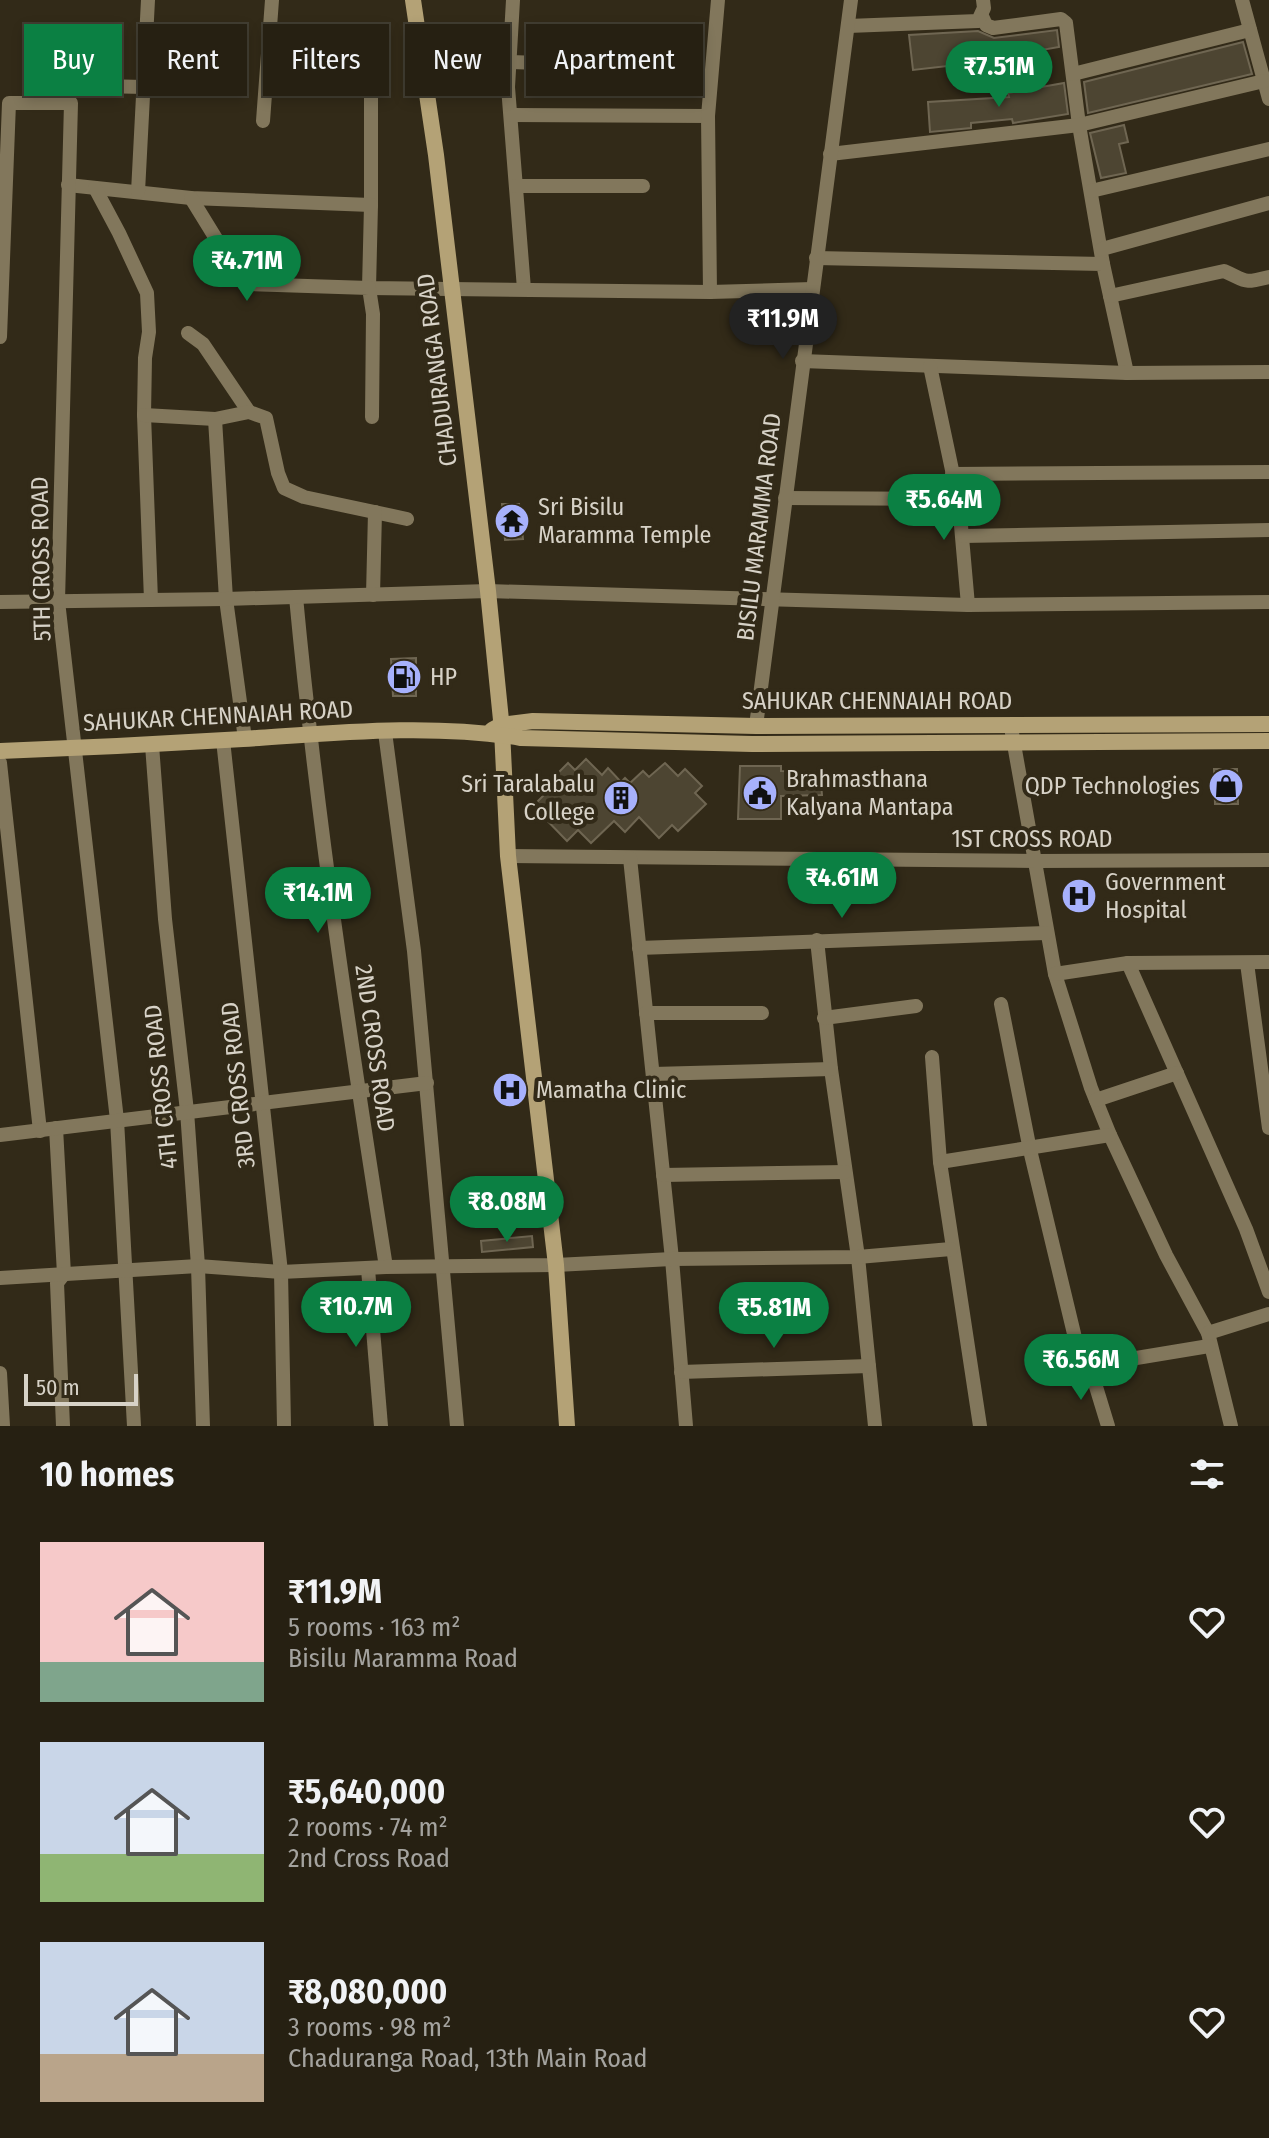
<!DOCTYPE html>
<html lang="en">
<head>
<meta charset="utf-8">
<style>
  body { margin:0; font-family:"Fira Sans Condensed",sans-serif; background:#322d20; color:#f1f3f6; height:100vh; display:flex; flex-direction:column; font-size:30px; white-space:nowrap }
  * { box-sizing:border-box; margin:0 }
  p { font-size:26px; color:#a4a39f }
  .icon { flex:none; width:44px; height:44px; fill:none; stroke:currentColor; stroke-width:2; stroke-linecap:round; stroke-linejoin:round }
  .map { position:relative; height:1426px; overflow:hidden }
  .details { display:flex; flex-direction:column; background:#262012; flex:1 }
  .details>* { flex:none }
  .hud { position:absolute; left:24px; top:24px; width:800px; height:72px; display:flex; gap:16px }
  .scale { position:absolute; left:24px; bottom:20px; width:114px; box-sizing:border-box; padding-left:8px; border:4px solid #d7d2c7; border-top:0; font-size:22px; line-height:28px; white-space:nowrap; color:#d7d2c7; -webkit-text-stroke:6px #322a18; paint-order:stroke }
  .price { position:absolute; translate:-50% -68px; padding:0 18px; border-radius:28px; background:#0b8043; color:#fff; font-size:26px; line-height:52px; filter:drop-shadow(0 2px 4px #0008) }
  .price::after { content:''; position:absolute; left:50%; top:48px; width:24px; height:18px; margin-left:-12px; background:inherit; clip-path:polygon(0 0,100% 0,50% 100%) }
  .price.active { background:#222; color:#fff }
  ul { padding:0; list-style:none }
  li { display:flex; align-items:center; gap:24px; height:200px; padding:0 40px }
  li span { display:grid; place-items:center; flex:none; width:224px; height:160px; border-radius:0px; color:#555 }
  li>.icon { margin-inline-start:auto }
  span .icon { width:96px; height:96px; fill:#fffc; stroke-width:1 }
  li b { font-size:34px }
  h2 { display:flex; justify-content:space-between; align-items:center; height:96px; padding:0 40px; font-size:34px }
  .chip { padding:0 28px; border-radius:0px; background:#262012; box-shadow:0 4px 12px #0003,0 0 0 2px #423e32; font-size:28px; line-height:72px }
  .chip.active { background:#0b8043; color:#fff }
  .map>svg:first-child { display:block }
</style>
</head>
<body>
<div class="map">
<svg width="1269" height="1426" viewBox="0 0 1269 1426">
  <rect width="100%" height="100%" fill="#322a18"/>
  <g fill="#4d4532" stroke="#6f6652" stroke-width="2">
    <polygon points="1057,30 1059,47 991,59 991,61 913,70 909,35 978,31 994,38"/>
    <polygon points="1243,42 1252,74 1088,113 1084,82"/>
    <polygon points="1064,83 1068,114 1013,123 1012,119 971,123 971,128 930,132 928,102 1009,97 1008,93"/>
    <polygon points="1124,125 1128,142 1119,144 1126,173 1101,178 1090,133"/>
    <polygon points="502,504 519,504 523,539 505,540"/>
    <polygon points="416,658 416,696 393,696 391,659"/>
    <polygon points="586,759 602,775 608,768 621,782 625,778 630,783 643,771 649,777 665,763 678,776 685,769 702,786 695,793 706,804 678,831 672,825 659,838 639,817 625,832 614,821 591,843 578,830 567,841 533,806 554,785 550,781 568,763 575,770"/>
    <polygon points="740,766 781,766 781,771 820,772 822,795 781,796 781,819 738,819"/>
    <polygon points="1214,769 1237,769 1238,804 1215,804"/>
    <polygon points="532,1236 533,1247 482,1252 481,1241"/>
  </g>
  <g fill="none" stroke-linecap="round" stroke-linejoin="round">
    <g stroke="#82775c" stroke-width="14">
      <polyline points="513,0 508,87 524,289"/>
      <polyline points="1242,0 1269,99"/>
      <polyline points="982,16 986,25 993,28 1061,19 1066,23 1079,125 1103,264"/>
      <polyline points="848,26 978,21 984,8 983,0"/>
      <polyline points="510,62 666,67"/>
      <polyline points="1073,74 1250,30"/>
      <polyline points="100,86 144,87"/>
      <polyline points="371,92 371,205"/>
      <polyline points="511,115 708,116"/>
      <polyline points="263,121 272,0"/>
      <polyline points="830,154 1079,125 1264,81"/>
      <polyline points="68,185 191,198 371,205 369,288 710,292 812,289"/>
      <polyline points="516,186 643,186"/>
      <polyline points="95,188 119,233 147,293 149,332 145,358 144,415 151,600"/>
      <polyline points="1091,191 1269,149"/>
      <polyline points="138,192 148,0"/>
      <polyline points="191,198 239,276 249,284 369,288 373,314 372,417"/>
      <polyline points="1102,249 1269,203"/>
      <polyline points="816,258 1103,264 1127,373"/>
      <polyline points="710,292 708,116 718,0"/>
      <path d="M1110,296L1224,271C1247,281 1241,284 1269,277"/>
      <polyline points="188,333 203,344 249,412"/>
      <polyline points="0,337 9,103 71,103 58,601 117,1120 134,1426"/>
      <polyline points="802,361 1127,373 1269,372"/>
      <polyline points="930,366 959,503 968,605"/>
      <polyline points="144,415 215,419 249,412 266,418 278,473 284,488 304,497 407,519"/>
      <polyline points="215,419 226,599 245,739"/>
      <polyline points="952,474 1269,472"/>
      <polyline points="785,498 958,499"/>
      <polyline points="963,536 1269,530"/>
      <polyline points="373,595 375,512"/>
      <path d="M296,597C317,821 351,1044 386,1267"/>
      <polyline points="0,602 226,599 488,591 968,605 1269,602"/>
      <polyline points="756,726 851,0"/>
      <polyline points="385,732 414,951 457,1426"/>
      <polyline points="1012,733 1055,974 1091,1088 1110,1135 1166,1255 1208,1333 1231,1426"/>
      <polyline points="223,740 281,1272 284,1426"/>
      <polyline points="152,745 165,919 187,1111 198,1266 203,1426"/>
      <polyline points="0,763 40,1131"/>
      <polyline points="508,856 1037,861 1269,860"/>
      <polyline points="630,858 672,1259 686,1426"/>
      <polyline points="817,940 831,1069 858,1257 875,1426"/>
      <polyline points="639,948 1046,933"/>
      <polyline points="1128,963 1246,1229 1269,1292"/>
      <polyline points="1247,963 1269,1128"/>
      <polyline points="1055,974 1128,963 1269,962"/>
      <polyline points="1001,1004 1030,1150 1082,1367 1209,1346"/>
      <polyline points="646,1013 762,1013"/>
      <polyline points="824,1018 916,1006"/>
      <polyline points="932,1057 940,1162 980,1426"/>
      <polyline points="653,1074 831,1069"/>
      <polyline points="1096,1100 1177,1073"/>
      <polyline points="56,1128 64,1274 57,1283 63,1426"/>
      <polyline points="0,1135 427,1083"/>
      <polyline points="940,1162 1110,1135"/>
      <polyline points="663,1175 845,1172"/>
      <polyline points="368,1269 381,1426"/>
      <polyline points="0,1278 198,1266 281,1272 386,1267 556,1265 672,1259 858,1257 951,1249"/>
      <polyline points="1208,1333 1269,1314"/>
      <polyline points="1090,1367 1108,1426"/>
      <polyline points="681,1372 869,1366"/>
      <polyline points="0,1373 3,1426"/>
    </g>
    <g stroke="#b4a276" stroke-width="16">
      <polyline points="413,0 436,155 488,591 502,730 508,856 556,1265 567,1426"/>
      <polyline points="492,730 501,725 533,721 756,726 1269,724"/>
      <path d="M0,751C81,748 162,744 243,739C334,733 430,723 521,738L752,744L1269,741"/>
    </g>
  </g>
  <defs>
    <symbol id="temple-disc" viewBox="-11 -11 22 22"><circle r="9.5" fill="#a7b1fc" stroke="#322a18"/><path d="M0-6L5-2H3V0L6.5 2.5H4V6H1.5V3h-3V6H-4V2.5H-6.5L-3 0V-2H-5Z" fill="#111"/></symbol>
    <symbol id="fuel-disc" viewBox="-11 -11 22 22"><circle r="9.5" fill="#a7b1fc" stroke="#322a18"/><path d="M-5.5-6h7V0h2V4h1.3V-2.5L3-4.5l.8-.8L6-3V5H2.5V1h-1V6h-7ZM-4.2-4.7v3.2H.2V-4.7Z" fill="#111"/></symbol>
    <symbol id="shop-disc" viewBox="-11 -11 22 22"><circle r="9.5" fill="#a7b1fc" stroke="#322a18"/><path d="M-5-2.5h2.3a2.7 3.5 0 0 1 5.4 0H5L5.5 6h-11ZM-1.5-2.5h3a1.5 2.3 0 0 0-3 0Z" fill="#111"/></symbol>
    <symbol id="civic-disc" viewBox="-11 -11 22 22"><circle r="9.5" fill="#a7b1fc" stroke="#322a18"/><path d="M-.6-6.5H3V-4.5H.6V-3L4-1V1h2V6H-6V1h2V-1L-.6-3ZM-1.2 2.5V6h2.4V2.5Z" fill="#111"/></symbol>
    <symbol id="building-disc" viewBox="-11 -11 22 22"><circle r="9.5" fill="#a7b1fc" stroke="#322a18"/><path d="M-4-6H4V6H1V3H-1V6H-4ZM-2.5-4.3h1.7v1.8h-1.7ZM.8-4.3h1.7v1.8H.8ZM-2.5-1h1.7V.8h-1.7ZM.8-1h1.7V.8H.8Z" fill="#111"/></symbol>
    <symbol id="hospital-disc" viewBox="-11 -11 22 22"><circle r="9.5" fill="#a7b1fc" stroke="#322a18"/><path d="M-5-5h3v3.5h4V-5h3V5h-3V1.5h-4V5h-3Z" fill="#111"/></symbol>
  </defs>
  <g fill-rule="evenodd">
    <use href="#temple-disc" x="492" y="501" width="40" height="40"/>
    <use href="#fuel-disc" x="384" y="657" width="40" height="40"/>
    <use href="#shop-disc" x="1206" y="766" width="40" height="40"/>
    <use href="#civic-disc" x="740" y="773" width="40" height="40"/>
    <use href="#building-disc" x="601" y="778" width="40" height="40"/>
    <use href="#hospital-disc" x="1059" y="876" width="40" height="40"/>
    <use href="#hospital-disc" x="490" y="1070" width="40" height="40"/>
  </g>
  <g text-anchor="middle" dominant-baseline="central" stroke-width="8" stroke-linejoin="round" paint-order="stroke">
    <g font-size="24" fill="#d7d2c7" stroke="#322a18">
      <text transform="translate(437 370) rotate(-97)">CHADURANGA ROAD</text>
      <text transform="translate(759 527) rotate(-83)">BISILU MARAMMA ROAD</text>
      <text transform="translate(41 559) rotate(-91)">5TH CROSS ROAD</text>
      <text x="877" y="701">SAHUKAR CHENNAIAH ROAD</text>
      <text transform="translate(218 716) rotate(-3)">SAHUKAR CHENNAIAH ROAD</text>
      <text x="1032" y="839">1ST CROSS ROAD</text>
      <text transform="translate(375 1048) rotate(82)">2ND CROSS ROAD</text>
      <text transform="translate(238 1085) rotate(-96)">3RD CROSS ROAD</text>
      <text transform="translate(161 1087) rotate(-96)">4TH CROSS ROAD</text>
    </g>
    <g font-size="24" fill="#d7d2c7" stroke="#322a18" text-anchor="start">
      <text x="538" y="507">Sri Bisilu<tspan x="538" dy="28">Maramma Temple</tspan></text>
      <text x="430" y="677">HP</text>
      <text x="786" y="779">Brahmasthana<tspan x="786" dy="28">Kalyana Mantapa</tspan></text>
      <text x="595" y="784" text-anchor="end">Sri Taralabalu<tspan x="595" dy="28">College</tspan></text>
      <text x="1200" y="786" text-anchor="end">QDP Technologies</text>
      <text x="1105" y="882">Government<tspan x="1105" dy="28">Hospital</tspan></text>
      <text x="536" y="1090">Mamatha Clinic</text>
    </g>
  </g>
</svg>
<div class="scale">50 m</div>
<b class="price" style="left:999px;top:109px">₹7.51M</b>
<b class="price" style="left:247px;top:303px">₹4.71M</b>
<b class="price active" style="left:783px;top:361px">₹11.9M</b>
<b class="price" style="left:944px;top:542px">₹5.64M</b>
<b class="price" style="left:842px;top:920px">₹4.61M</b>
<b class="price" style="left:318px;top:935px">₹14.1M</b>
<b class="price" style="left:507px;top:1244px">₹8.08M</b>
<b class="price" style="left:356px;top:1349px">₹10.7M</b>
<b class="price" style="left:774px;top:1350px">₹5.81M</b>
<b class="price" style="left:1081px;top:1402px">₹6.56M</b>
<div class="hud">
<a class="chip active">Buy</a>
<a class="chip">Rent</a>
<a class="chip">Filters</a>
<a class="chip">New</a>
<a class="chip">Apartment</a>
</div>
</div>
<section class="details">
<h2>10 homes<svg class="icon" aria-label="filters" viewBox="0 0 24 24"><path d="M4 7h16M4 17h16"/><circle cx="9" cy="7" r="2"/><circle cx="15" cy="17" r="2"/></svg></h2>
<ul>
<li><span style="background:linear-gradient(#f6c9c9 75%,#7fa58c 0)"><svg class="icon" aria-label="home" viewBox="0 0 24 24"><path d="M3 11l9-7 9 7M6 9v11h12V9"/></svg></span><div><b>₹11.9M</b><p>5 rooms · 163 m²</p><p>Bisilu Maramma Road</p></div><svg class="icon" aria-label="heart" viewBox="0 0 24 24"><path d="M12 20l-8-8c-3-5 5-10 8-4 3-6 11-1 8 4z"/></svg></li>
<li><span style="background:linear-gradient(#c9d6e8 70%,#8fb573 0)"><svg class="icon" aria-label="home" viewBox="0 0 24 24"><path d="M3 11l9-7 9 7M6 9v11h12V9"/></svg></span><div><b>₹5,640,000</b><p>2 rooms · 74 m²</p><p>2nd Cross Road</p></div><svg class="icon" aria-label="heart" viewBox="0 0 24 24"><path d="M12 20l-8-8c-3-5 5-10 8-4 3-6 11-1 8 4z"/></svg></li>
<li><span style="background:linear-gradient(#c9d6e8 70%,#b9a48a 0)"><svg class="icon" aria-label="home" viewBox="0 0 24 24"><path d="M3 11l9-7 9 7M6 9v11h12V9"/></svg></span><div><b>₹8,080,000</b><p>3 rooms · 98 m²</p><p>Chaduranga Road, 13th Main Road</p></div><svg class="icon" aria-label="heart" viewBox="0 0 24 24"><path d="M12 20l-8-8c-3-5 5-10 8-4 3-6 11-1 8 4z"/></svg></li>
</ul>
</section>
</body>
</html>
